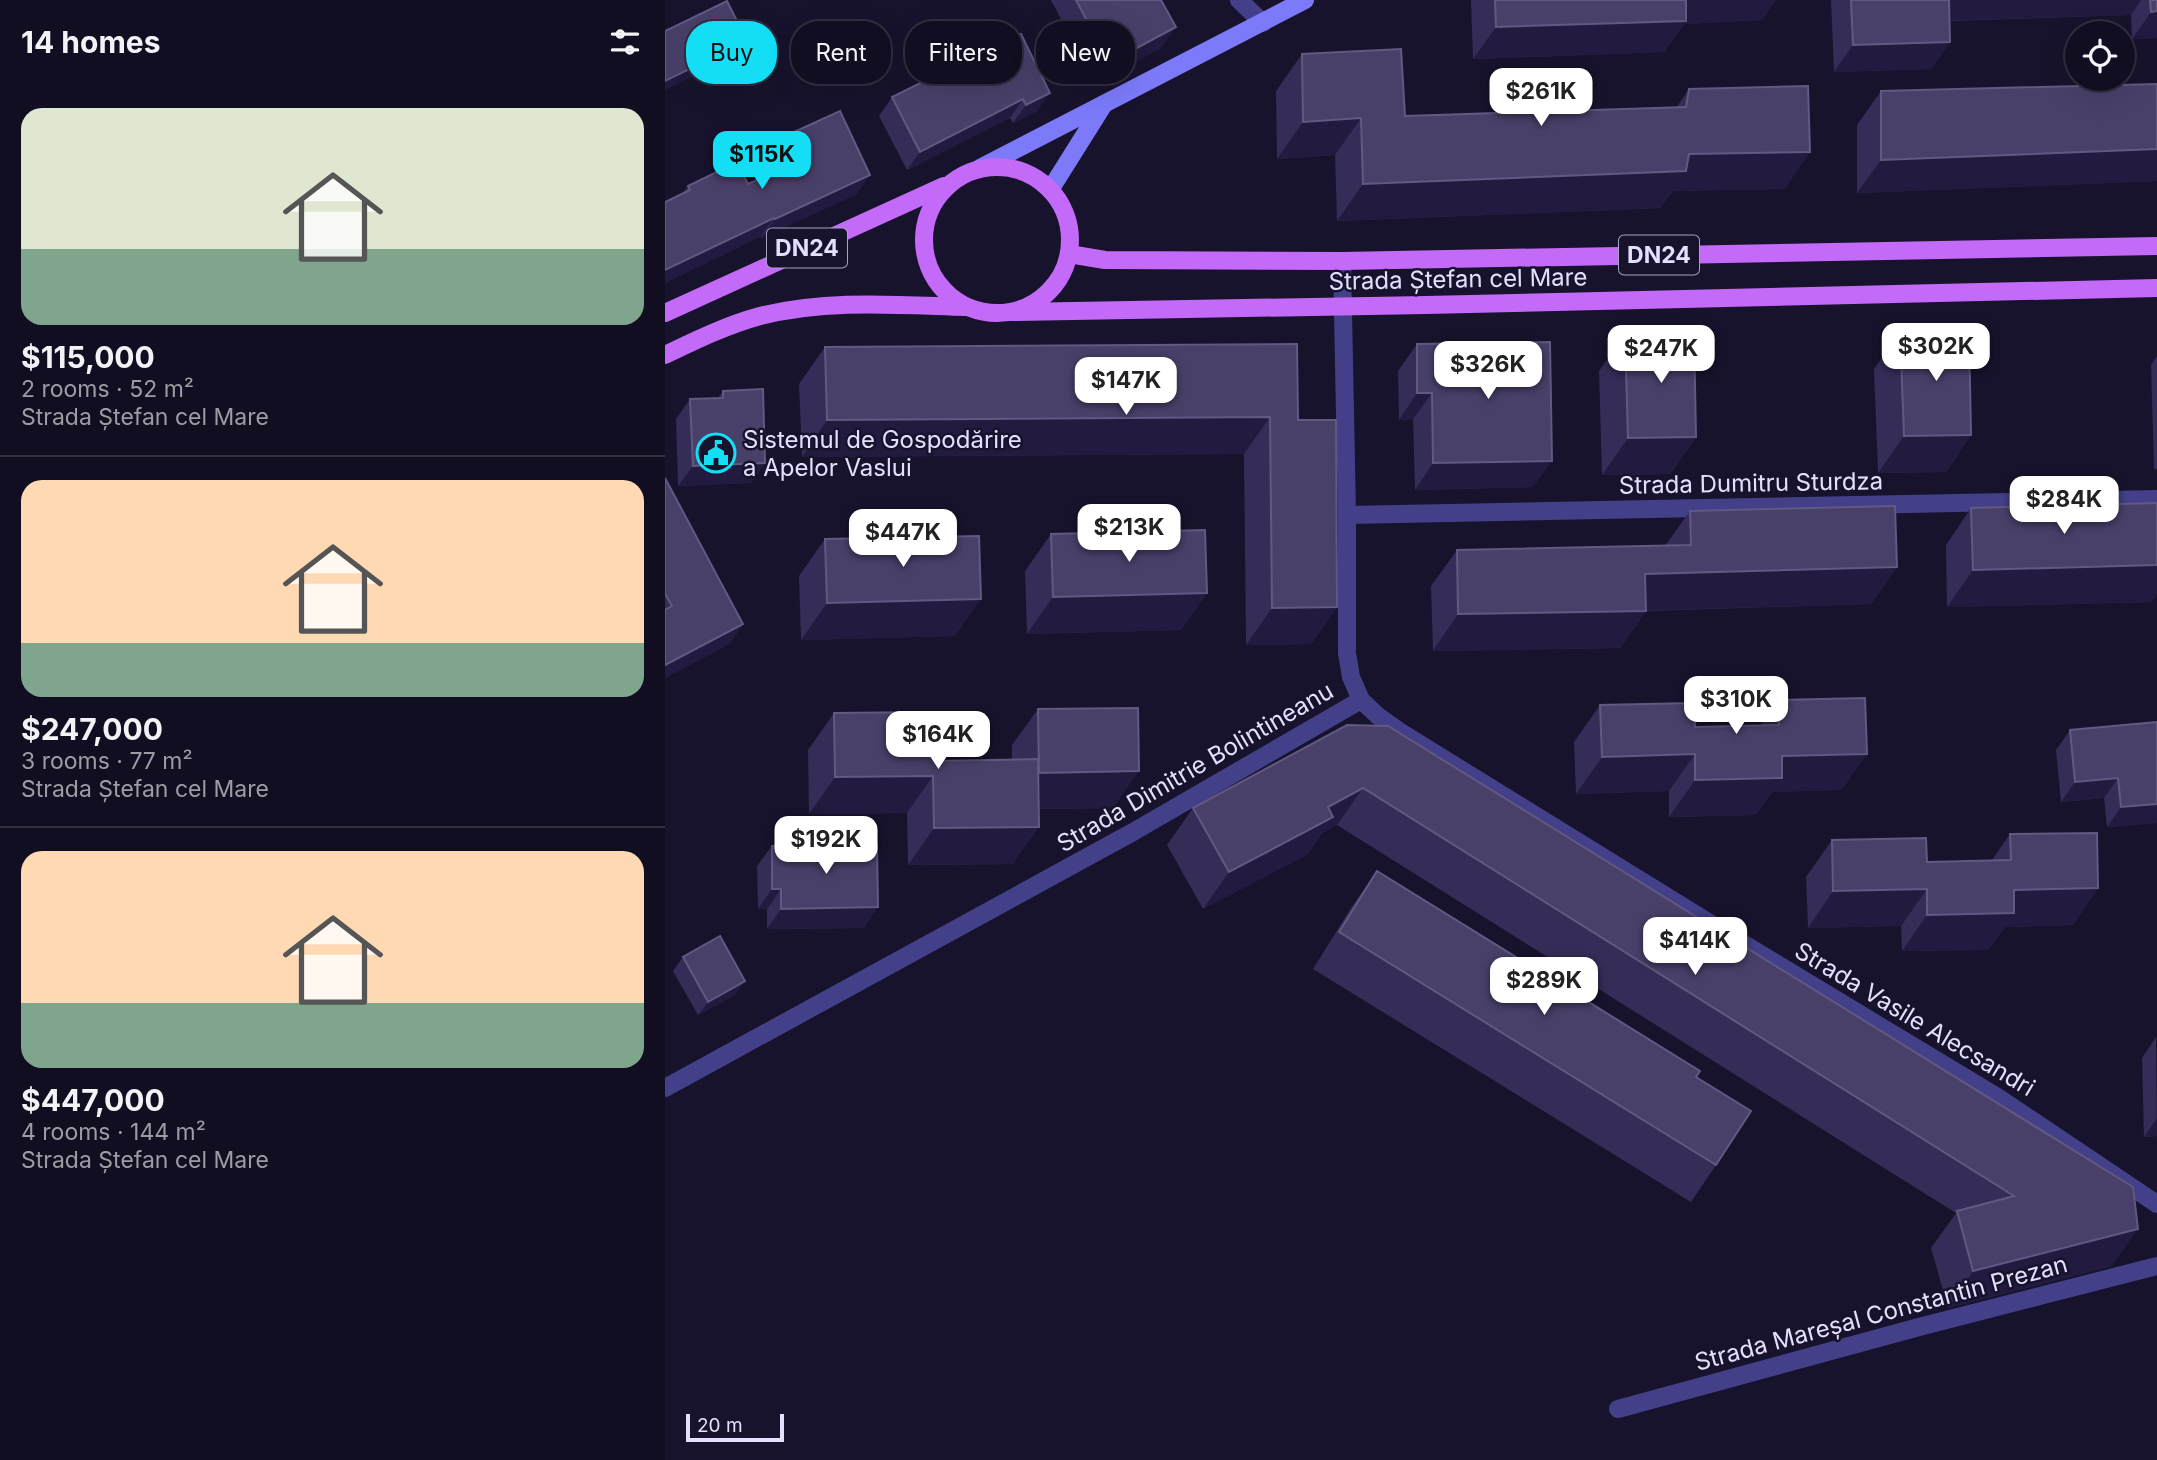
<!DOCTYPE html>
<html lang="en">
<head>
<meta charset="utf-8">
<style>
  body { margin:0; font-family:Inter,sans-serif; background:#1e1c2e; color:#f1f3f6; height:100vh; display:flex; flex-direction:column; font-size:26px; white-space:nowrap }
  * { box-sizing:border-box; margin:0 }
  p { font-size:23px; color:#9c9ca5 }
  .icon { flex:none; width:38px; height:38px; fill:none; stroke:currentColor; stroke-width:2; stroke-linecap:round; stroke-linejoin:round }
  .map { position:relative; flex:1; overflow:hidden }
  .details { display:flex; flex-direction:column; background:#110e21; width:665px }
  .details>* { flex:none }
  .hud { position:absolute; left:21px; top:21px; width:665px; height:63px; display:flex; gap:14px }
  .tools { position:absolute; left:1400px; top:21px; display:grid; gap:14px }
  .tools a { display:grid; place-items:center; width:70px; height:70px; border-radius:50%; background:#110e21; box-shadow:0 7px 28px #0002,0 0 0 2px #302e3f; font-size:35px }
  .scale { position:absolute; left:21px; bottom:18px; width:98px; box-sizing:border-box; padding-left:7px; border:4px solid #e3dffe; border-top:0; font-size:19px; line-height:24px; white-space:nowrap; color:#e3dffe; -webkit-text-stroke:5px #17132c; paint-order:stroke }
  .price { position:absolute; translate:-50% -60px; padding:0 16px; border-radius:14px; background:#fff; color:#222; font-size:23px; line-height:46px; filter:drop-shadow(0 2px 4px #0008) }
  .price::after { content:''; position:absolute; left:50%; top:42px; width:21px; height:16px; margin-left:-10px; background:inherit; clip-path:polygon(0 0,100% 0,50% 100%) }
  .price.active { background:#13def6; color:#111 }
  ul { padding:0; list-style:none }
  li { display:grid; align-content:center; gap:14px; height:371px; padding:0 21px }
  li+li { border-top:2px solid #302e3f }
  li span { display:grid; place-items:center; height:217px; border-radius:21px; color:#555 }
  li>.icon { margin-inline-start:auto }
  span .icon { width:126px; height:126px; fill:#fffc; stroke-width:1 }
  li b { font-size:30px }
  h2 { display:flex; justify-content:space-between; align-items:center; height:84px; padding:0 21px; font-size:30px }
  .pill { padding:0 24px; border-radius:28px; background:#110e21; box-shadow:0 7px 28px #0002,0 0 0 2px #302e3f; font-size:24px; line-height:63px }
  .pill.active { background:#13def6; color:#111 }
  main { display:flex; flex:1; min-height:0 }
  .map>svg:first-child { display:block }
</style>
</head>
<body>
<main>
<section class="details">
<h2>14 homes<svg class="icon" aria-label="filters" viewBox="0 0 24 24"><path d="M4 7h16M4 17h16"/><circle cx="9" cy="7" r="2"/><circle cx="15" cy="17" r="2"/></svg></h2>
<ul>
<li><span style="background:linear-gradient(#dfe7d0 65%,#7fa58c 0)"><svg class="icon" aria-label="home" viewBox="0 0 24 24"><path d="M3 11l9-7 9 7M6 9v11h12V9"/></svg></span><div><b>$115,000</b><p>2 rooms · 52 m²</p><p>Strada Ștefan cel Mare</p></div></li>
<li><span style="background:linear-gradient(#ffd9b3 75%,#7fa58c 0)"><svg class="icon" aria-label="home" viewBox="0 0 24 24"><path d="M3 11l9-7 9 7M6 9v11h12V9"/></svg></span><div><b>$247,000</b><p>3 rooms · 77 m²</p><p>Strada Ștefan cel Mare</p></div></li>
<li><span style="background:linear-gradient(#ffd9b3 70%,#7fa58c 0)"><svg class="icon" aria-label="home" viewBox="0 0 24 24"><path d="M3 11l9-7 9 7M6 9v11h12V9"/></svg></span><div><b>$447,000</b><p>4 rooms · 144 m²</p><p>Strada Ștefan cel Mare</p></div></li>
</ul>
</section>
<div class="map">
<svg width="1492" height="1460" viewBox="0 0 1492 1460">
  <rect width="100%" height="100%" fill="#17132c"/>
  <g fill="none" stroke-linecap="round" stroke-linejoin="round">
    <g stroke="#434089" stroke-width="18">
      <polyline points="574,0 598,23"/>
      <polyline points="677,261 682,515 682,653 686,677 696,700 713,716 737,733 1059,932 1334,1098 1492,1204"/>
      <polyline points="682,515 1492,499"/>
      <polyline points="0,1088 468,832 696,700"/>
      <polyline points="953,1409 1254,1327 1492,1266"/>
    </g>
    <g stroke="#7d7afa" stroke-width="18">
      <polyline points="315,168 640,0"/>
      <polyline points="385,190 439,104"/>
    </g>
    <g stroke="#c46af9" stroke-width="18">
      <circle cx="332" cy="240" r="73"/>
      <polyline points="404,254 440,260 677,261 1492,246"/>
      <polyline points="348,312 761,305 1492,288"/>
      <polyline points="0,313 279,186"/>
      <path d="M0,355C31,340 62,325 95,316C162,299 233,305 301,307"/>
    </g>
  </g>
  <g fill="#362c58">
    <polygon points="386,0 496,0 496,48 430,83"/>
    <polygon points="806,0 1111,0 1097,20 1019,24 999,52 808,59"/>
    <polygon points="1166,0 1492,0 1492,38 1467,39 1466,15 1284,21 1285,42 1266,69 1169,72"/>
    <polygon points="356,34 372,111 348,123 345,118 242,170 214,116 227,97"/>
    <polygon points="637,54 740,116 1011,108 1024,89 1120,189 1008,191 995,208 672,221 670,155 612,159 611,91"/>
    <polygon points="1492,84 1492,181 1192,193 1192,125 1216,91"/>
    <polygon points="118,137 192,194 96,238 96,236 0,283 0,202 17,194 23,186 83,184 112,170 105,156"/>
    <polygon points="1235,332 1306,435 1281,472 1213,473 1209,369"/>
    <polygon points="960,334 1031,437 1005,474 937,475 934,371"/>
    <polygon points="752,344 868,487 750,490 748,419 734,420 733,371"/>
    <polygon points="160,347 633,420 672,607 646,644 581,645 579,454 137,457 134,384"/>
    <polygon points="1492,356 1492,469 1489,469 1486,365"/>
    <polygon points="58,391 100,463 86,483 13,486 11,419 25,399 53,398"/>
    <polygon points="0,478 78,624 64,644 0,678"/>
    <polygon points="1306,508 1487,602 1282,607 1281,545"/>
    <polygon points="1025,511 1232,567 1206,604 981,611 955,648 768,651 766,586 792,550 1000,546"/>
    <polygon points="386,534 542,593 516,630 362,634 360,571"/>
    <polygon points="160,539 290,636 136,640 134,576"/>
    <polygon points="1113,700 1202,754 1176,790 1107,792 1091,815 1004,817 1004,791 911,794 909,742 935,705 1030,727 1096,725"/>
    <polygon points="373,709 448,808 374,809 348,864 243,865 242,813 144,814 143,750 169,713 269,761 347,760 347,745"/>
    <polygon points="1492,722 1492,823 1442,827 1439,798 1396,802 1391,750 1405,730"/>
    <polygon points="682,725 1447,1266 1283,1308 1266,1248 1291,1213 672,825 657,833 643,854 538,909 502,845 528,808"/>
    <polygon points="1345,834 1433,888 1408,925 1340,927 1323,950 1237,951 1236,926 1143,928 1141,877 1167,840 1262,862 1327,860"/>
    <polygon points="107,846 199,928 102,929 102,909 93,909 92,866"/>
    <polygon points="712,871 1031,1077 1051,1165 1026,1202 648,969 686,908"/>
    <polygon points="18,957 70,995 33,1015 8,971"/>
    <polygon points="1491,1037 1492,1136 1479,1137 1477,1058"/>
  </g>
  <g fill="#221a3f">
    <polygon points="1015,0 1111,0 1097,20 1019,24 999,52 808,59 831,27"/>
    <polygon points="1279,0 1476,0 1466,15 1265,21"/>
    <polygon points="1492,11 1492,38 1467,39 1486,12"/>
    <polygon points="511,27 496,48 430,83 444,63"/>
    <polygon points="82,41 72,55 0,90 0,81"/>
    <polygon points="1285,42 1266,69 1169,72 1188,45"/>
    <polygon points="385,93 372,111 348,123 361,105"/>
    <polygon points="358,99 345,118 242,170 255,152"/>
    <polygon points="696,118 670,155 612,159 638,122"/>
    <polygon points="1492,149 1492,181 1192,193 1216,160"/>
    <polygon points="1145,152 1120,189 1008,191 995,208 672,221 698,184 1024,154"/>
    <polygon points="205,175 192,194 96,238 110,219"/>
    <polygon points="109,218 96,236 0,283 0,270"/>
    <polygon points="752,393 767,393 748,419 734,420"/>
    <polygon points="605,417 579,454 137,457 162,420"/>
    <polygon points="1306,435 1281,472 1213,473 1239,436"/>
    <polygon points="1031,437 1005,474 937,475 963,438"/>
    <polygon points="887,461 868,487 750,490 768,463"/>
    <polygon points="100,463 86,483 13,486 28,466"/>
    <polygon points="1492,565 1492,595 1487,602 1282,607 1308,570"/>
    <polygon points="1232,567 1206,604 963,611 981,611 955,648 768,651 793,614 980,574"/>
    <polygon points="542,593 516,630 362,634 388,597"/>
    <polygon points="316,599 290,636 136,640 162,603"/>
    <polygon points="672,607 646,644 581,645 607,608"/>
    <polygon points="78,624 64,644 0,678 0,665"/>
    <polygon points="1030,754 1004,791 911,794 937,757"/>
    <polygon points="1202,754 1176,790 1107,792 1091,815 1004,817 1030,780 1117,756"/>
    <polygon points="474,771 448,808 348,809 374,773"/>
    <polygon points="268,776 242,813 144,814 170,777"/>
    <polygon points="1453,778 1439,798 1396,802 1410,782"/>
    <polygon points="698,788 672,825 657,833 643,854 538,909 564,872 663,807"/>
    <polygon points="1492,804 1492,823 1442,827 1456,807"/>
    <polygon points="374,827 348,864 243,865 269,828"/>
    <polygon points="1433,888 1408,925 1340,927 1323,950 1237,951 1262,915 1349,890"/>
    <polygon points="107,889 116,889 102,909 93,909"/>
    <polygon points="1262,889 1236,926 1143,928 1168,891"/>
    <polygon points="213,907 199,928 102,929 116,909"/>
    <polygon points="80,981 70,995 33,1015 43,1002"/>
    <polygon points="1492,1118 1492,1136 1479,1137"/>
    <polygon points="1473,1229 1447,1266 1283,1308 1308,1271"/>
  </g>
  <g fill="#49406a" stroke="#615981" stroke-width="2">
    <polygon points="411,0 496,0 511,27 444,63"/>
    <polygon points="830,0 1021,0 1021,21 831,27"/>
    <polygon points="1186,0 1284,0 1285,42 1188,45"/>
    <polygon points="1485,0 1492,0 1492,11 1486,12"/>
    <polygon points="62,1 82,41 0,81 0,31"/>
    <polygon points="356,34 385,93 361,105 358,99 255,152 227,97"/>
    <polygon points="736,49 740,116 1021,107 1024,89 1143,86 1145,152 1024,154 1021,171 698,184 696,118 638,122 637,54"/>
    <polygon points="1492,84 1492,149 1216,160 1216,91"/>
    <polygon points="175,111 205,175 110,219 109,218 0,270 0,202 25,190 23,186 72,162 83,184 130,162 118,137"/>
    <polygon points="1304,330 1306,435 1239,436 1235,332"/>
    <polygon points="1029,333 1031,437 963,438 960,334"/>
    <polygon points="885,342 887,461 768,463 767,393 752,393 752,344"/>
    <polygon points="632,344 633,420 671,420 672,607 607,608 605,417 162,420 160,347"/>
    <polygon points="98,389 100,463 28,466 25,399 58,398 58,391"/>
    <polygon points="0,478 78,624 0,665 0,610 7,606 0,594"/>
    <polygon points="1492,503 1492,565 1308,570 1306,508"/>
    <polygon points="1230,506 1232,567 980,574 981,611 793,614 792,550 1026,545 1025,511"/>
    <polygon points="540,530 542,593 388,597 386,534"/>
    <polygon points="314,536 316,599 162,603 160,539"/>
    <polygon points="1200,698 1202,754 1117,756 1117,778 1030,780 1030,754 937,757 935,705 1029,703 1030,727 1114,725 1113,700"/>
    <polygon points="473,708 474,771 374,773 373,709"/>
    <polygon points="268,712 269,761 373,759 374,827 269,828 268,776 170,777 169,713"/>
    <polygon points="1492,722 1492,804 1456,807 1453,778 1410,782 1405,730"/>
    <polygon points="682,725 723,726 1468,1187 1473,1229 1308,1271 1292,1211 1349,1196 698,788 663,807 668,817 564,872 528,808"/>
    <polygon points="1432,833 1433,888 1349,890 1349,913 1262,915 1262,889 1168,891 1167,840 1261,838 1262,862 1346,860 1345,834"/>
    <polygon points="212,844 213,907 116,909 116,889 107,889 107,846"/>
    <polygon points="712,871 1035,1071 1031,1077 1086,1111 1051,1165 674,932"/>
    <polygon points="55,936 80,981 43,1002 18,957"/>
  </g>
  <defs>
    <symbol id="civic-ring" viewBox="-11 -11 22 22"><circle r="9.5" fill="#17132c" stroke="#13def6" stroke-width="1.5"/><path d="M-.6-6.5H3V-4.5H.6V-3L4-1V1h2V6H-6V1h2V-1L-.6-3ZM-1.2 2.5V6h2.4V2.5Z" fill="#13def6"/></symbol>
  </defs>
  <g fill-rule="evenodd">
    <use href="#civic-ring" x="29" y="431" width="44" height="44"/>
  </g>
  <g text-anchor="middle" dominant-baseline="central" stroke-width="5" stroke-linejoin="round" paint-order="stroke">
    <g fill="#17132c" stroke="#a6a2bf" stroke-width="2">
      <rect x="102" y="228.5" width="80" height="39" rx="5"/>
      <rect x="954" y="235.5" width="80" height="39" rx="5"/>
    </g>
    <g font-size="23" font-weight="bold" fill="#e3dffe">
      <text x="142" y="248">DN24</text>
      <text x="994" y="255">DN24</text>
    </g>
    <g font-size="24" fill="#e3dffe" stroke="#17132c">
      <text transform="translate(793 279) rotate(-1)">Strada Ștefan cel Mare</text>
      <text transform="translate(1086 483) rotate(-1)">Strada Dumitru Sturdza</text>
      <text transform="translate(530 767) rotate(-30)">Strada Dimitrie Bolintineanu</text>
      <text transform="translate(1250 1019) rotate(31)">Strada Vasile Alecsandri</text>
      <text transform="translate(1216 1313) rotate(-15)">Strada Mareșal Constantin Prezan</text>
    </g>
    <g font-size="24" fill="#e3dffe" stroke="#17132c" text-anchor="start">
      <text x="78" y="439">Sistemul de Gospodărire<tspan x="78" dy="28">a Apelor Vaslui</tspan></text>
    </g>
  </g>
</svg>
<div class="tools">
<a><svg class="icon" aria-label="locate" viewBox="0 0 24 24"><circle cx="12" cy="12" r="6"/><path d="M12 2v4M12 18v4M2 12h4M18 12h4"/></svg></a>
</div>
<div class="scale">20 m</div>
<b class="price" style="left:876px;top:128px">$261K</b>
<b class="price active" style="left:97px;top:191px">$115K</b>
<b class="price" style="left:1271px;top:383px">$302K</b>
<b class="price" style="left:996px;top:385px">$247K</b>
<b class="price" style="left:823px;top:401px">$326K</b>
<b class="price" style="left:461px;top:417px">$147K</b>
<b class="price" style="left:1399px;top:536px">$284K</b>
<b class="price" style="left:464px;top:564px">$213K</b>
<b class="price" style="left:238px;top:569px">$447K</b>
<b class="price" style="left:1071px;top:736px">$310K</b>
<b class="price" style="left:273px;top:771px">$164K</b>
<b class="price" style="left:161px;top:876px">$192K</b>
<b class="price" style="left:1030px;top:977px">$414K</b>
<b class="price" style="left:879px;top:1017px">$289K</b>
<div class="hud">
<a class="pill active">Buy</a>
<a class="pill">Rent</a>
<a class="pill">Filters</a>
<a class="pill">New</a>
</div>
</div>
</main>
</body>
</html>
